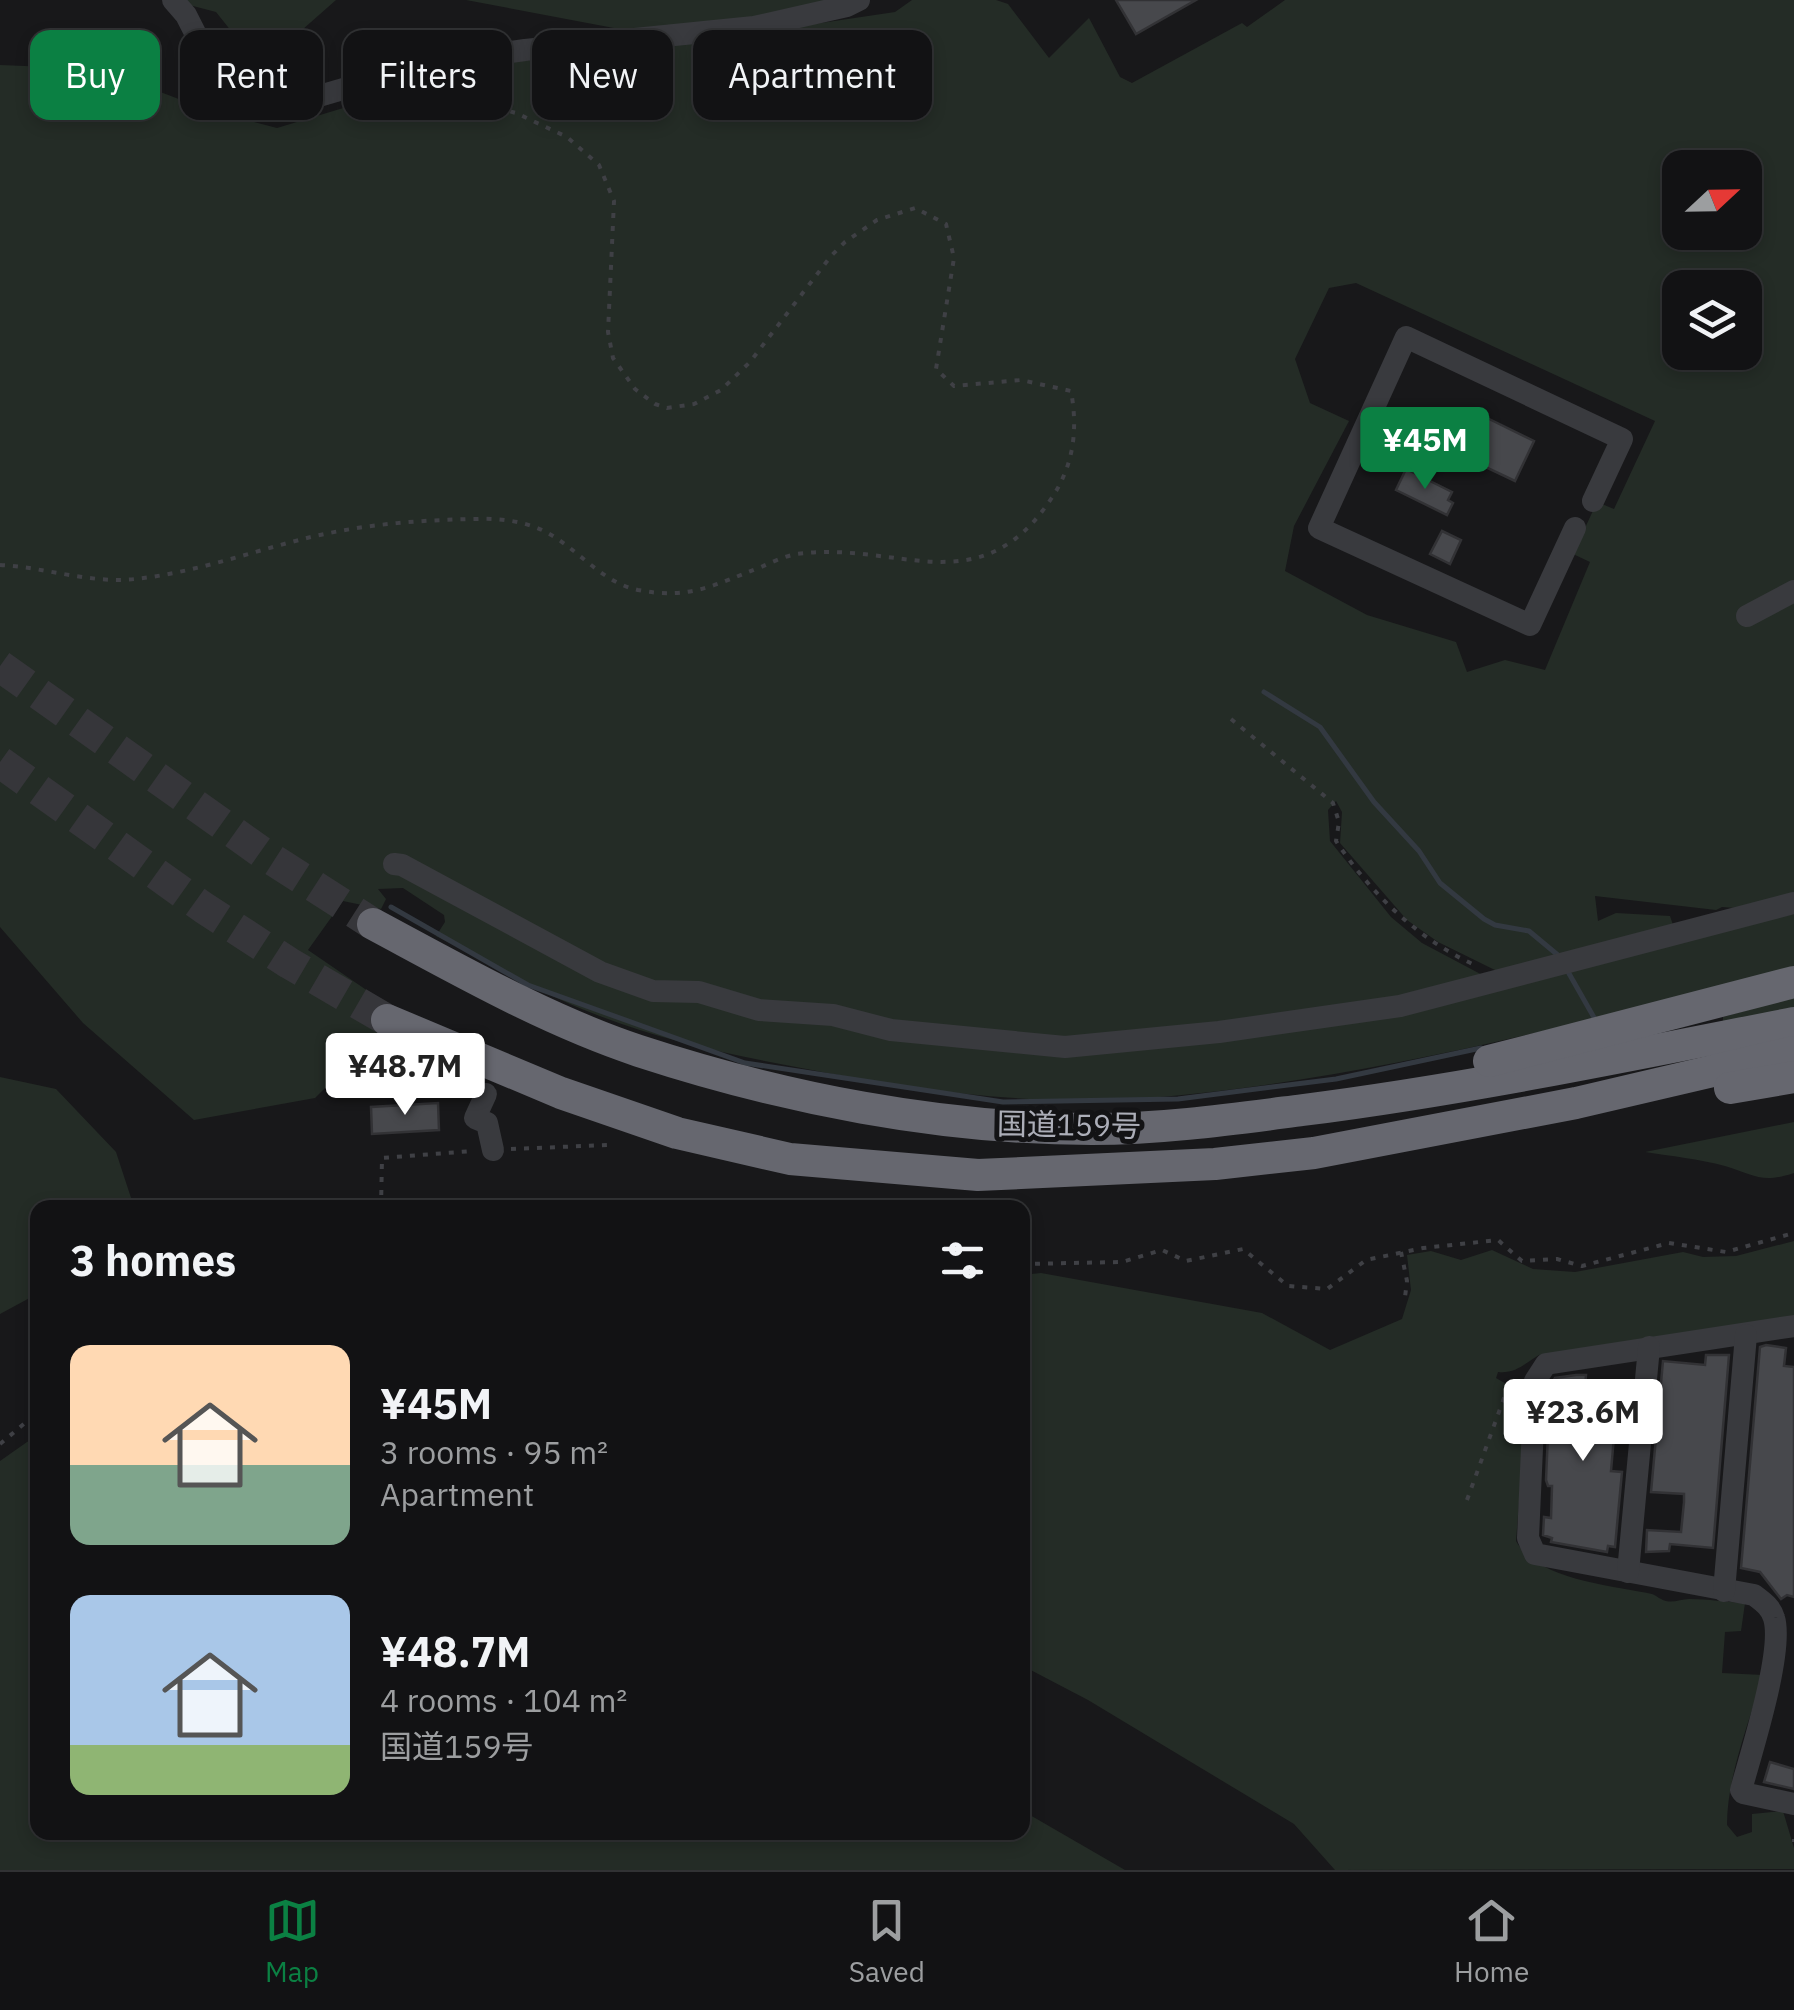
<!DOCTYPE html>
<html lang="en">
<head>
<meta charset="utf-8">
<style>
  body { margin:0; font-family:"IBM Plex Sans","Noto Sans JP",sans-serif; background:#1b1b1d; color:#f1f3f6; height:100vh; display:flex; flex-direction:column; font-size:38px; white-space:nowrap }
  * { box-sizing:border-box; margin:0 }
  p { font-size:32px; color:#9c9ea0 }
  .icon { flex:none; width:55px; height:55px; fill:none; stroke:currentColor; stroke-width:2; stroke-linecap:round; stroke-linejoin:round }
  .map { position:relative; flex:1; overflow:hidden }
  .sheet { position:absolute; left:30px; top:1200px; width:1000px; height:640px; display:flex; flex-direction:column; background:#121214; border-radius:20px; box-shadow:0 5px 15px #0003,0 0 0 2px #313234 }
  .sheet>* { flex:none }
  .guide { position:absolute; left:30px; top:30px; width:1000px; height:90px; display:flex; gap:20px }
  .needle { width:65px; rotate:68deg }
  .controls { position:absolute; left:1662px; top:150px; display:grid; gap:20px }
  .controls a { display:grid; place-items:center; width:100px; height:100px; border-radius:20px; background:#121214; box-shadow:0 5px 15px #0003,0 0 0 2px #313234; font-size:50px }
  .price { position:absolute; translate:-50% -85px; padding:0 22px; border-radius:10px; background:#fff; color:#222; font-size:32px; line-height:65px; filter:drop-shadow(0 2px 5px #0008) }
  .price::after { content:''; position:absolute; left:50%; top:60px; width:30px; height:22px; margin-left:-15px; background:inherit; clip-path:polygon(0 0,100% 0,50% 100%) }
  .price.current { background:#0b8043; color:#fff }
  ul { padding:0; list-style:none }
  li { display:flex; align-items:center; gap:30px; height:250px; padding:0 40px }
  li span { display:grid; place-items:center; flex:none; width:280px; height:200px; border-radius:20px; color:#555 }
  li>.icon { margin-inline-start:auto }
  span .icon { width:120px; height:120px; fill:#fffc; stroke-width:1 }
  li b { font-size:42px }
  h2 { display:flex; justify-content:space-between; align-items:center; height:120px; padding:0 40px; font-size:42px }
  .chip { padding:0 35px; border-radius:20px; background:#121214; box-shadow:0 5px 15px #0003,0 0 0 2px #313234; font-size:35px; line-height:90px }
  .chip.current { background:#0b8043; color:#fff }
  .menu { display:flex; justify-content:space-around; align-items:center; height:140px; border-top:2px solid #313234; background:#121214; font-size:28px; color:#9c9ea0 }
  .menu a { display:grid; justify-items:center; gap:5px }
  .menu .current { color:#0b8043 }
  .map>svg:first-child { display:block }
</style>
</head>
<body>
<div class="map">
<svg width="1794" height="1870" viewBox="0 0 1794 1870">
  <rect width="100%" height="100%" fill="#18181a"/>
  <g fill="#242c26" fill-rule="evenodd">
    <polygon points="170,0 336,0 260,67 216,12"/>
    <polygon points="466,0 837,0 803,13 635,32"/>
    <path d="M912,0H996L1008,4L1049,58L1089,18L1120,77L1132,83L1242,23L1247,27L1285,0H1794V899L1749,909L1722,907L1716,910L1595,896L1598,921L1616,913L1670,916L1674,928L1501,973L1438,942L1407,920L1340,843L1342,812L1336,801L1328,810L1330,841L1391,917L1422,943L1488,978L1409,998L1099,1038L987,1034L618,983L1019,1047L1248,1036L1794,914V969C1582,1022 1368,1080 1149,1098C1032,1107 911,1090 796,1067C727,1054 657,1039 592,1013C538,992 487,961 436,936L445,922L444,915L403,888L378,889L386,899L381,909L343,901L308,950L400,1013L315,1098L194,1120L83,1023L0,927V65L100,69L205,109L277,128L489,64L624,52L895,12ZM1680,168H1745V232H1680ZM1356,283L1655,421L1614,509L1597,502L1573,554L1590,562L1545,670L1505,660L1467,672L1456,642L1367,615L1285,571L1294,526L1349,421L1310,403L1295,359L1329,288ZM1680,288H1745V352H1680Z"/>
    <polygon points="1794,997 1794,1007 1723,1022 1723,1017"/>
    <polygon points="0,1077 56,1089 116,1152 134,1207 38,1208 37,1294 0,1314"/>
    <path d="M1794,1122V1173C1761,1184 1755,1175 1725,1166C1699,1159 1671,1156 1645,1152Z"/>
    <path d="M1794,1241V1316L1539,1355C1525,1363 1516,1374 1498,1372L1496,1378L1515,1389L1525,1383L1527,1399L1516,1541C1537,1580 1612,1585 1652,1594C1657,1596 1661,1600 1666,1601C1673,1603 1682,1599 1689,1599C1708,1599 1726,1602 1745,1603L1741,1631L1725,1632L1722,1673L1763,1675C1749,1723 1727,1776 1727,1825L1737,1837L1752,1832V1814L1783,1811L1794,1848V1869L1335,1870L1294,1824L1088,1700L1023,1666L1022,1275L1041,1273L1262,1313L1330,1350L1402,1319L1411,1290L1407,1255L1431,1251L1461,1260L1492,1250L1533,1269L1575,1272L1683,1252L1703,1257L1736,1256Z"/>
    <polygon points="37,1435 38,1832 1022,1832 1023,1811 1125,1870 0,1870 0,1461"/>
  </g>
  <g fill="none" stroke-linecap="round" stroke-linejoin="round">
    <g stroke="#333941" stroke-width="5">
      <polyline points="1264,692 1320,727 1374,802 1419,851 1440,883 1484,919 1495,925 1529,931 1559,956"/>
      <polyline points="391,907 528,985 745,1063 1003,1102 1178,1099 1336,1079 1481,1048"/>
      <polyline points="1567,970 1596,1021"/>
    </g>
  </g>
  <g fill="#47484c" stroke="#323235" stroke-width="2.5">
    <polygon points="1116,0 1196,0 1136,34"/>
    <polygon points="379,38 394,53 371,65 366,64 358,68 351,55"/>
    <polygon points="1479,414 1534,441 1515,481 1460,455"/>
    <polygon points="1406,469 1452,492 1448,500 1453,503 1447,515 1396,490"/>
    <polygon points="1442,531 1461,540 1450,564 1430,554"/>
    <polygon points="438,1103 439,1130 372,1134 371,1107"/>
    <polygon points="1766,1345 1786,1348 1784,1366 1794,1367 1794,1597 1787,1595 1781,1599 1760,1572 1741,1568 1760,1347"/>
    <polygon points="1706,1355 1729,1355 1713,1548 1670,1544 1669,1551 1646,1552 1647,1530 1681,1532 1684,1502 1684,1494 1651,1492 1663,1361 1705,1365"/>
    <polygon points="1576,1375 1586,1375 1585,1388 1630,1392 1628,1415 1616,1414 1611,1471 1622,1472 1615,1547 1608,1546 1607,1552 1551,1542 1552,1538 1543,1535 1544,1517 1551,1518 1552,1486 1548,1486 1546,1480 1550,1386 1555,1378"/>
    <polygon points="1770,1762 1794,1769 1794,1789 1764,1782"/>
  </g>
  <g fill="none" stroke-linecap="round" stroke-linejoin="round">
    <g stroke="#36363a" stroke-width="32" stroke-dasharray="32 16" stroke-linecap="butt">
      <polyline points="0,666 264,854 373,924"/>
      <polyline points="0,762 204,908 289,963 387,1020"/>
    </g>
    <g stroke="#3f4045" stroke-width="4" stroke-dasharray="5 8" stroke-linecap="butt">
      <path d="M0,565C44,567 90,584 135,579C194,573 253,551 311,537C366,524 420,520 476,519C499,518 522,521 542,530C576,546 600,582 638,590C690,600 714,585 761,567C772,562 785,556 797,554C897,540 979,607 1051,499C1074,465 1078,430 1071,391L1021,380L954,386L936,369L954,258L946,224L915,208L877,220L845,242L831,256L750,362L721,390L694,404L667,408L655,404L635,389L613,358L608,332L614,201L599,165L567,137L516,113L468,100L365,105"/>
      <path d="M1231,719L1333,803L1339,822L1336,841C1371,894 1420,941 1477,966"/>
      <polyline points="511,1149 608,1145"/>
      <polyline points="381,1208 382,1158 472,1151"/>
      <polyline points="1401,1252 1407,1281 1405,1297"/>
      <polyline points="1022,1264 1122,1262 1162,1250 1186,1261 1243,1249 1288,1286 1327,1289 1366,1260 1423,1248 1498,1240 1522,1261 1557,1259 1582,1266 1669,1243 1726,1252 1794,1233"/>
      <polyline points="0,1444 38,1412"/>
      <polyline points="1467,1500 1508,1387 1515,1380"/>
      <polyline points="1794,1839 1794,1842"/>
    </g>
    <g stroke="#393a3e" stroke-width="22">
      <polyline points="173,0 186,15 221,84 240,101 271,110 429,64 525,50 754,27 847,6 859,0"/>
      <polyline points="1575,528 1530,625 1319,528 1406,337 1622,439 1593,501"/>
      <polyline points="1747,616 1794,591"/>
      <polyline points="394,864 402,865 600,972 653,991 699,992 759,1010 833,1015 891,1030 1065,1047 1219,1032 1400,1006 1794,903"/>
      <polyline points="486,1094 475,1118 487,1123 493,1150"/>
      <path d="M1794,1326L1546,1364L1535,1381L1528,1538L1535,1554L1754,1595C1763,1602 1771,1607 1774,1618C1784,1651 1751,1753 1741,1790L1743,1793L1794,1804"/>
      <polyline points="1628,1572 1649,1347"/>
      <polyline points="1724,1591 1746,1335"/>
    </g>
    <g stroke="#66676f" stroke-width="32">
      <path d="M373,924C459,970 546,1020 639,1051C783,1098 940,1129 1092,1129C1163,1129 1233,1119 1303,1110C1468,1089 1631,1055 1794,1023"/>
      <polyline points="387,1020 561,1093 677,1133 790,1159 978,1175 1215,1164 1314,1153 1576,1103 1794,1052"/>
      <polyline points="1489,1061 1794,982"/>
      <polyline points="1730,1088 1794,1077"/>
    </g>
  </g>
  <g text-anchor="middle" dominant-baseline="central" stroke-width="10" stroke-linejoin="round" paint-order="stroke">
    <g font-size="30" fill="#acaeb8" stroke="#131315">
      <text transform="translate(1069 1124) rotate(1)">国道159号</text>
    </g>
  </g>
</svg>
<div class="controls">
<a><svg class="needle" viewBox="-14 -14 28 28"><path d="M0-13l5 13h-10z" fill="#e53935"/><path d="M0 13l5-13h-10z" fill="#9c9ea0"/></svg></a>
<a><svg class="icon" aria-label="layers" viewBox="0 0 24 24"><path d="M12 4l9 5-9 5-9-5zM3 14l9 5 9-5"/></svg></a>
</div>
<b class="price current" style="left:1425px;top:492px">¥45M</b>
<b class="price" style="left:405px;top:1118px">¥48.7M</b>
<b class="price" style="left:1583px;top:1464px">¥23.6M</b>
<div class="guide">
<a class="chip current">Buy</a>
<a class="chip">Rent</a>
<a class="chip">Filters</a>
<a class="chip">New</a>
<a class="chip">Apartment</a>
</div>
<section class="sheet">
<h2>3 homes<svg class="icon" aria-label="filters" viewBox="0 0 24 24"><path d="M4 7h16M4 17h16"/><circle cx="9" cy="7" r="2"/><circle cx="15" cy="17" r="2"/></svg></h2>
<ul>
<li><span style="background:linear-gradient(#ffd9b3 60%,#7fa58c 0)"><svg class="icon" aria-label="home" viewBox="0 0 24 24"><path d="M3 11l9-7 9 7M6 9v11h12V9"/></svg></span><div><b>¥45M</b><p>3 rooms · 95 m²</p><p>Apartment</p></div></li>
<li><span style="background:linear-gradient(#a9c7e8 75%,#8fb573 0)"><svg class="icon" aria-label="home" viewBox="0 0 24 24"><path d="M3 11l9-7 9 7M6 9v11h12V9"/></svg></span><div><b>¥48.7M</b><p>4 rooms · 104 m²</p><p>国道159号</p></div></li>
</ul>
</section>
</div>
<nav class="menu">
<a class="current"><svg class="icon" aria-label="map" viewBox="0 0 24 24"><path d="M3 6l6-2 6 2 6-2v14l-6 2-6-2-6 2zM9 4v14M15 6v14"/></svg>Map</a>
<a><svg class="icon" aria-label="saved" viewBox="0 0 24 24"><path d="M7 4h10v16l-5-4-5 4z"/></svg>Saved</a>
<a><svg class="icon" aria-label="home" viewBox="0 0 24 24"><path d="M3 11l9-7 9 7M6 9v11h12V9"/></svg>Home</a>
</nav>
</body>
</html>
